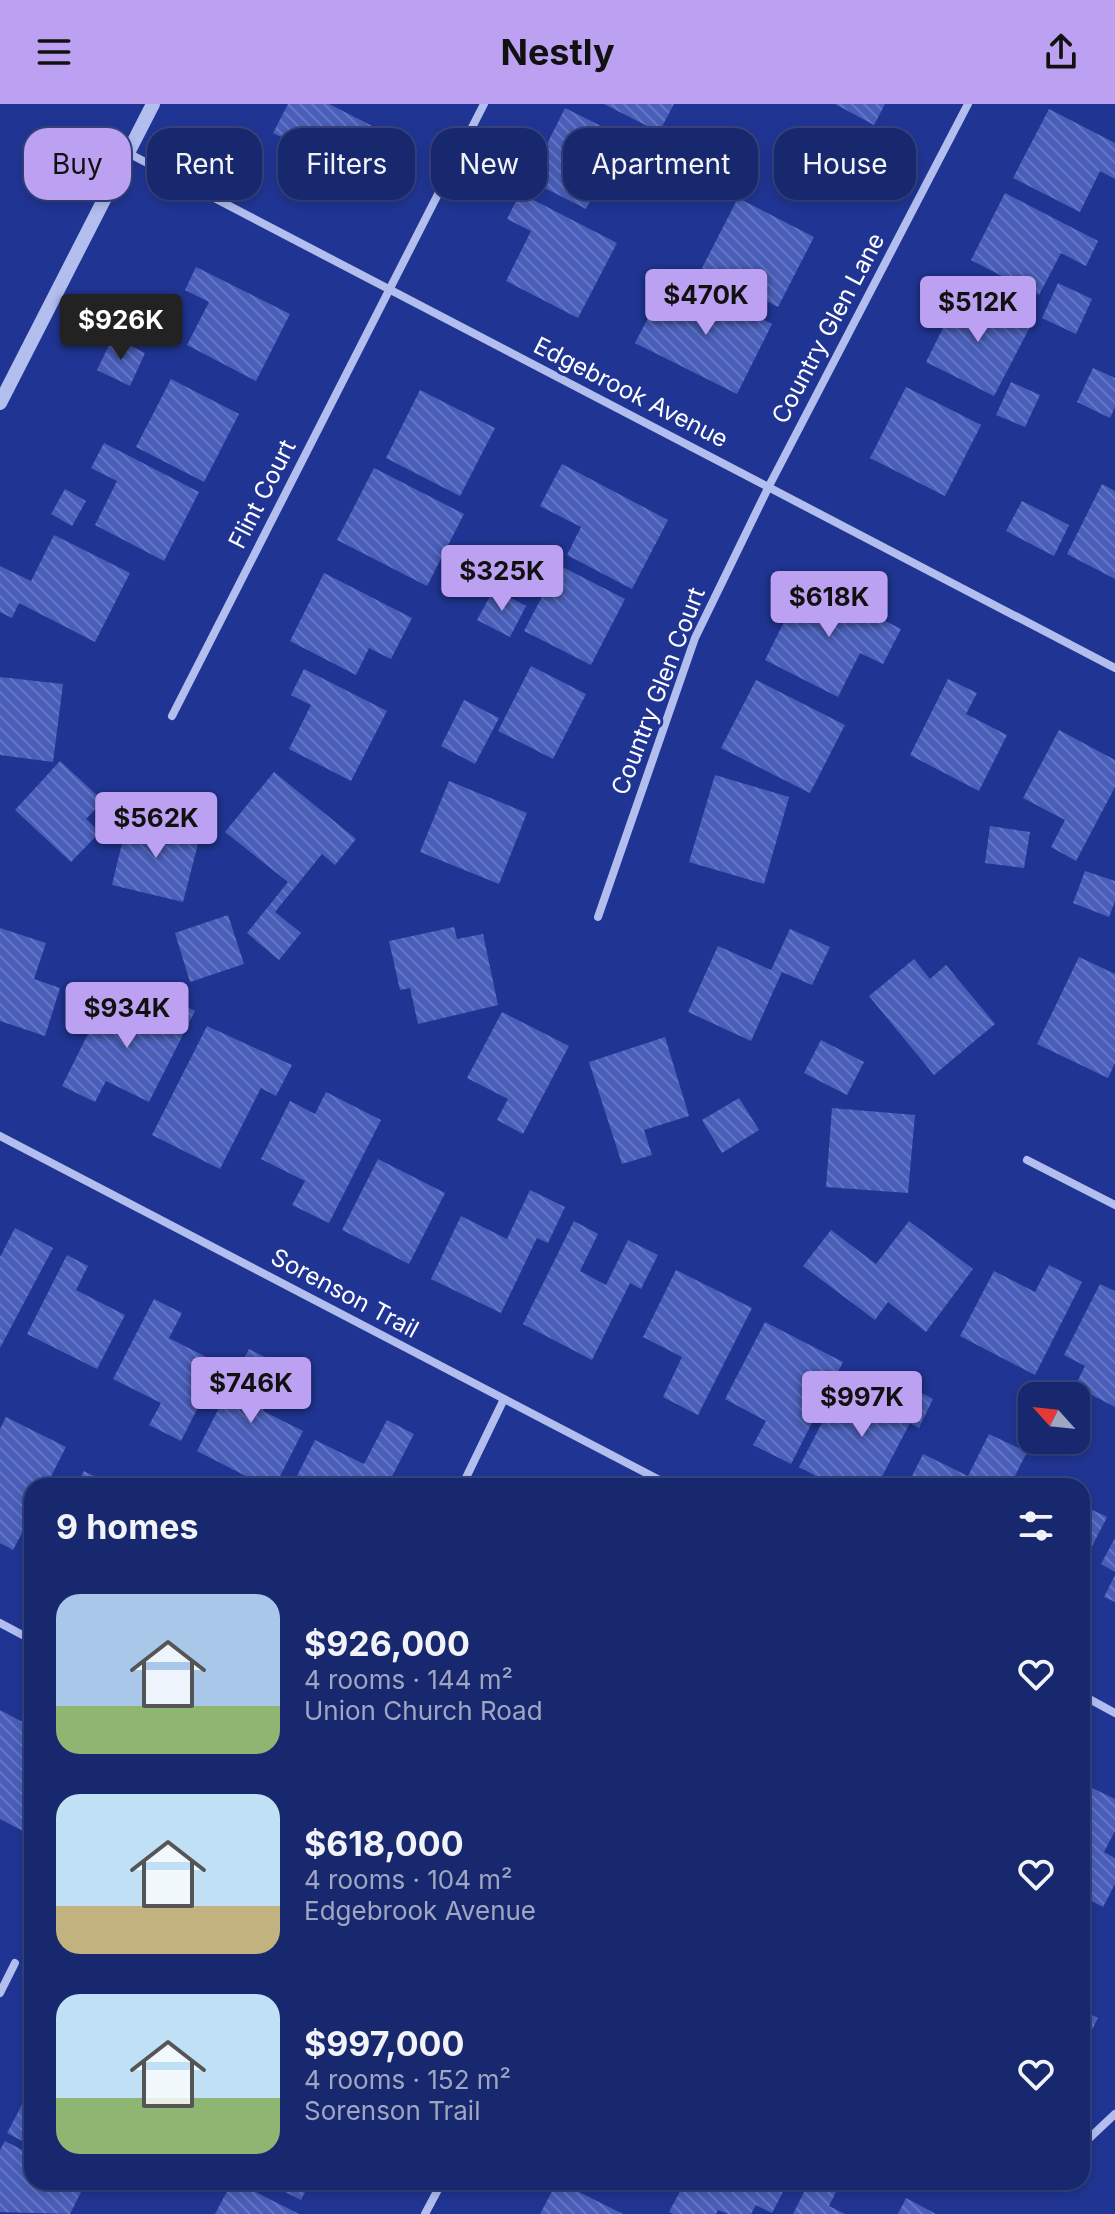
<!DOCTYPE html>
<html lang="en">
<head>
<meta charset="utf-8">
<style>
  body { margin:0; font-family:Inter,sans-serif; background:#253476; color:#f1f3f6; height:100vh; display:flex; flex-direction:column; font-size:30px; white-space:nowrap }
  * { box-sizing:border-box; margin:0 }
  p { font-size:26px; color:#9fa6c2 }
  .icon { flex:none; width:44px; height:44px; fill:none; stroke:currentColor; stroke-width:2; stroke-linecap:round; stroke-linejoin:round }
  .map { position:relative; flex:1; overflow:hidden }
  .details { position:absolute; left:24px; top:1374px; width:1066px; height:712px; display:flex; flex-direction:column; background:#18286e; border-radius:24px; box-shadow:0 4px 12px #0003,0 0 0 2px #364481 }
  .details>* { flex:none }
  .top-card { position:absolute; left:24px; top:24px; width:1068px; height:72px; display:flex; gap:16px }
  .needle { width:52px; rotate:297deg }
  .controls { position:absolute; left:1018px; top:1278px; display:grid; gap:16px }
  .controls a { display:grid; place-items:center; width:72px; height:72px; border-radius:16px; background:#18286e; box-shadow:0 4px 12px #0003,0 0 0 2px #364481; font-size:40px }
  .price { position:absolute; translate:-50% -68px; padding:0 18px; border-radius:8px; background:#bca0f2; color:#111; font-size:26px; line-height:52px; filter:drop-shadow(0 2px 4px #0008) }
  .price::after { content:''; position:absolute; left:50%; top:48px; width:24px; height:18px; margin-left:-12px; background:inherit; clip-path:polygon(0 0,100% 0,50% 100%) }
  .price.on { background:#222; color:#fff }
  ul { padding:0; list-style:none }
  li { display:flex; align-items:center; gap:24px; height:200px; padding:0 32px }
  li span { display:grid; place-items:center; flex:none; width:224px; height:160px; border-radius:24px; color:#555 }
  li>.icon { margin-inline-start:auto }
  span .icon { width:96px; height:96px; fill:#fffc; stroke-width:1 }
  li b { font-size:34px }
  h2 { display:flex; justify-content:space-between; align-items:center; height:96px; padding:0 32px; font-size:34px }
  .chip { padding:0 28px; border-radius:24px; background:#18286e; box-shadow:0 4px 12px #0003,0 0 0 2px #364481; font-size:28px; line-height:72px }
  .chip.on { background:#bca0f2; color:#111 }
  header { display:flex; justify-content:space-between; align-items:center; height:104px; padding:0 32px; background:#bca0f2; color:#111; font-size:36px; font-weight:700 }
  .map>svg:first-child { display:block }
</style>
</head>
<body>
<header><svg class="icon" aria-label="menu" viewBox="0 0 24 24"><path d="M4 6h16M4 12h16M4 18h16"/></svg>Nestly<svg class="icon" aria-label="share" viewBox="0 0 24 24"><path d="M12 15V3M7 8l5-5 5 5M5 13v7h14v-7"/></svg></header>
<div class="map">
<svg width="1115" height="2110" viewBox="0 0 1115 2110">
  <defs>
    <pattern id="building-back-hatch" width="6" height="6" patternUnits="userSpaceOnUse" patternTransform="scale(2)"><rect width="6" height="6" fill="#495eb9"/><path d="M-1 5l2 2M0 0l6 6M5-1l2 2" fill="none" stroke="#6476c4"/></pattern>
  </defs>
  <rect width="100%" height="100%" fill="#203593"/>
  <g fill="url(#building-back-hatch)">
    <polygon points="288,0 329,0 384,28 350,94 285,61 296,40 273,29"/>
    <polygon points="604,0 674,0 659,28"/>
    <polygon points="835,0 885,0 874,21"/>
    <polygon points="565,4 623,33 586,105 529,76"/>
    <polygon points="1049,5 1115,39 1115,75 1100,67 1080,108 1013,74"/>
    <polygon points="520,89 617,139 578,214 506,177 531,127 507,115"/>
    <polygon points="1005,89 1098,137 1086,162 1061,149 1039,191 971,156"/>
    <polygon points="738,94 814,133 778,203 702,164"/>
    <polygon points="196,163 290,210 256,277 187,241 209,198 185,186"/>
    <polygon points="1058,179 1092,195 1076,230 1042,214"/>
    <polygon points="693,180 772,220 737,290 635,239 658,195 679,206"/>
    <polygon points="961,188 1030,223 994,292 926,258"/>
    <polygon points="113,233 145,249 130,282 97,266"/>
    <polygon points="1093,264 1115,274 1115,303 1110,314 1077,298"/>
    <polygon points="171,275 239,310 204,378 136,343"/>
    <polygon points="1011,278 1040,291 1025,323 996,311"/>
    <polygon points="906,283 981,321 945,392 870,354"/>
    <polygon points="420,286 495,324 460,392 386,354"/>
    <polygon points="104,339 199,388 164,457 95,421 117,377 91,364"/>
    <polygon points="562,360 668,416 632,485 567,451 581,423 540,402"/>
    <polygon points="374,364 464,410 427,482 337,436"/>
    <polygon points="1102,380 1115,387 1115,475 1067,450"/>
    <polygon points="65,385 86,397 72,422 51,410"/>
    <polygon points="1022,397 1069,421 1054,452 1006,427"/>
    <polygon points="54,431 130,469 95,538 19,499 12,514 0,508 0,462 31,477"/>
    <polygon points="537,450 625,495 591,561 524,527 546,485 525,474"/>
    <polygon points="324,469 412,514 391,555 369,544 356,571 290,537"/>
    <polygon points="805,476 901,525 883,560 860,549 838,593 765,556"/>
    <polygon points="494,485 526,502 510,533 477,516"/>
    <polygon points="531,562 586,590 553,655 498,627"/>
    <polygon points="304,565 387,607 351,677 289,645 311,601 291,591"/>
    <polygon points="0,573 63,580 53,658 0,651"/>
    <polygon points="948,575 977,589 966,610 1007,631 979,687 910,651"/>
    <polygon points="756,576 845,621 810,689 721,644"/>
    <polygon points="464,596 499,614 475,660 441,642"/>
    <polygon points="1059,626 1115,656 1115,683 1076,757 1051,743 1065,716 1023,694"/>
    <polygon points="60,657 103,697 86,715 100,728 71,758 15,706"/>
    <polygon points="274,668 356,735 335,761 322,750 275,808 301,829 279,856 247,829 288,778 225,728"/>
    <polygon points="715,671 789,693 764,780 689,758"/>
    <polygon points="449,677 527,709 499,780 420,748"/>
    <polygon points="128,714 200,732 183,798 112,781"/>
    <polygon points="990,722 1030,728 1024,764 985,759"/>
    <polygon points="1085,767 1115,777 1115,797 1109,813 1073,799"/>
    <polygon points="228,811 244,860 190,878 175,829"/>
    <polygon points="454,823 457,835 483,830 498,901 418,920 410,884 400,886 389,837"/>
    <polygon points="0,824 46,839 34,875 60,884 45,932 0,917"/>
    <polygon points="790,825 830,843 812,881 782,868 751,937 688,908 718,842 771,866"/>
    <polygon points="1079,853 1115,870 1115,959 1108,974 1037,940"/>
    <polygon points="914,855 930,875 946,861 995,920 934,971 869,892"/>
    <polygon points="107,892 159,919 171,895 195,907 149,998 106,977 95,998 62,982"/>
    <polygon points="502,908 569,942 523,1030 497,1016 508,995 467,974"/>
    <polygon points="207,922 292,961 276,992 261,984 220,1065 152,1031"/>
    <polygon points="665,933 689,1012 644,1026 652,1051 622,1060 589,958"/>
    <polygon points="821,936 864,958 847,991 804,969"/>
    <polygon points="326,988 381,1016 329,1119 292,1101 305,1077 261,1055 290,997 315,1010"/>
    <polygon points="739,994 759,1026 722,1049 702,1016"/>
    <polygon points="832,1004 915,1011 908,1089 826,1083"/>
    <polygon points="378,1055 445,1089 409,1160 342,1126"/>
    <polygon points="530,1086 565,1103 548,1139 537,1134 501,1209 431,1175 461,1112 507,1135"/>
    <polygon points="574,1117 598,1130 580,1167 606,1181 628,1136 658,1151 641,1185 630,1179 592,1256 523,1220"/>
    <polygon points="909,1117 973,1165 926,1228 888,1198 875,1216 803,1162 831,1126 876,1160"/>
    <polygon points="15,1124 53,1144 0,1244 0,1153"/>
    <polygon points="67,1151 88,1162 76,1186 125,1211 97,1265 27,1230"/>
    <polygon points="1049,1161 1082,1178 1035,1271 960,1232 994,1167 1035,1188"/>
    <polygon points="676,1166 752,1204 698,1311 663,1293 682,1253 643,1233"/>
    <polygon points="1100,1180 1115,1187 1115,1303 1075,1282 1085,1262 1064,1251"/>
    <polygon points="154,1195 182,1209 169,1234 220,1260 181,1337 149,1321 161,1299 113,1275"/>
    <polygon points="765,1218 843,1258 791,1360 753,1341 766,1317 725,1295"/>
    <polygon points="249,1245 285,1263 263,1307 303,1327 275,1382 265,1382 197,1347"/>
    <polygon points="903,1279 933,1295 919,1324 910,1319 877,1382 835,1382 799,1363 838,1288 885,1313"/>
    <polygon points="6,1313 66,1343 46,1382 32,1382 32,1410 13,1446 0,1439 0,1325"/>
    <polygon points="387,1316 414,1330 387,1382 292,1382 315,1336 364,1360"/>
    <polygon points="989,1330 1027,1348 1010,1382 990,1372 985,1382 907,1382 923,1350 968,1372"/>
    <polygon points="84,1367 114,1382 76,1382"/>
    <polygon points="1082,1401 1107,1413 1082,1462"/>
    <polygon points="1115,1434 1115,1468 1101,1460"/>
    <polygon points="1115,1471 1115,1498 1104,1493"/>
    <polygon points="0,1606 32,1623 22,1647 32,1652 32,1720 27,1729 0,1715"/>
    <polygon points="1088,1682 1115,1695 1115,1727 1104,1748 1115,1754 1115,1780 1103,1803 1082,1792 1082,1693"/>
    <polygon points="1082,1906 1098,1914 1082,1946"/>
    <polygon points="32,1982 32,2042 7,2029"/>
    <polygon points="5,2037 32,2051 32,2078 86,2078 70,2110 0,2108 0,2046"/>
    <polygon points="232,2078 236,2078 299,2110 215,2110"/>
    <polygon points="265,2078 310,2078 301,2096"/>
    <polygon points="557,2078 559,2078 623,2110 540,2110"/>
    <polygon points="685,2078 697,2081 699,2078 788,2078 772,2109 756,2101 751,2110 728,2110 718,2106 716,2110 673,2110 669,2108"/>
    <polygon points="809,2078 841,2078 829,2102 845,2110 793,2110"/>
    <polygon points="906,2094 936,2110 898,2110"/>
  </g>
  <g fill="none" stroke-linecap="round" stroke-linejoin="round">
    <g stroke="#b2beee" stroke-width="8">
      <polyline points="128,49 1115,564"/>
      <polyline points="172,612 484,0"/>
      <polyline points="598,813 695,534 769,382 968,0"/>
      <polyline points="0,1032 671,1382"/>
      <polyline points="1027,1056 1115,1101"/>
      <polyline points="462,1382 504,1295"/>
      <polyline points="0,1519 32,1536"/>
      <polyline points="1082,1591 1115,1609"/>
      <polyline points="0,1889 15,1859"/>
      <polyline points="1082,2041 1115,2010"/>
      <polyline points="425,2110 442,2078"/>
    </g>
    <polyline stroke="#b2beee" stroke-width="14" points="0,299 153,0"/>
  </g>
  <g text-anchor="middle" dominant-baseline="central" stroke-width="6" stroke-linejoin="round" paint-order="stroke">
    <g font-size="24" fill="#fff" stroke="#203593">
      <text transform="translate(828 224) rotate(-62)">Country Glen Lane</text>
      <text transform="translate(631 288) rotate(27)">Edgebrook Avenue</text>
      <text transform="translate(262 390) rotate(-63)">Flint Court</text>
      <text transform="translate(658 587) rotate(-69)">Country Glen Court</text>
      <text transform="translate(345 1189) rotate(28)">Sorenson Trail</text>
    </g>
  </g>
</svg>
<div class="controls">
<a><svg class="needle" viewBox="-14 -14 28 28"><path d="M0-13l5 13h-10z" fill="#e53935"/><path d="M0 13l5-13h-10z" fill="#9fa6c2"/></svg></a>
</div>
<b class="price" style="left:706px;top:233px">$470K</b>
<b class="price" style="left:978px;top:240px">$512K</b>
<b class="price on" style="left:121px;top:258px">$926K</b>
<b class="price" style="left:502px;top:509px">$325K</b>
<b class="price" style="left:829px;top:535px">$618K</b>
<b class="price" style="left:156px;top:756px">$562K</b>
<b class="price" style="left:127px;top:946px">$934K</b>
<b class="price" style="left:251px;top:1321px">$746K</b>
<b class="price" style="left:862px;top:1335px">$997K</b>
<div class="top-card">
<a class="chip on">Buy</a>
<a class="chip">Rent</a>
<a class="chip">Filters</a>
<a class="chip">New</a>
<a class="chip">Apartment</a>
<a class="chip">House</a>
</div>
<section class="details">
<h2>9 homes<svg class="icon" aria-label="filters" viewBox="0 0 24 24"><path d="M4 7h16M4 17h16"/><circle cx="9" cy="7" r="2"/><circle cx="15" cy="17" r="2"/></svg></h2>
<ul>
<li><span style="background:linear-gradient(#a9c7e8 70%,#8fb573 0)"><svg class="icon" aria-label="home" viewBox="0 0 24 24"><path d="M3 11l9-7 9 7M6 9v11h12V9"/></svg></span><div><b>$926,000</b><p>4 rooms · 144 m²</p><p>Union Church Road</p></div><svg class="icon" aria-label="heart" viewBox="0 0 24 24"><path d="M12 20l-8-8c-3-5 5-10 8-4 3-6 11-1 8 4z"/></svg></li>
<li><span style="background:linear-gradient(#bfe0f5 70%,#c2b280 0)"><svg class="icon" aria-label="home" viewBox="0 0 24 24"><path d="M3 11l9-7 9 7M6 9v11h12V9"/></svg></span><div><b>$618,000</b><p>4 rooms · 104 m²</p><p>Edgebrook Avenue</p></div><svg class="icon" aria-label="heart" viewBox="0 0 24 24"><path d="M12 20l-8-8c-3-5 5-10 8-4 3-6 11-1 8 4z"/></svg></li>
<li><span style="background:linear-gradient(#bfe0f5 65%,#8fb573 0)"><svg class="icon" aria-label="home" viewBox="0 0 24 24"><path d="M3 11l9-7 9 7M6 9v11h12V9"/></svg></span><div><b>$997,000</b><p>4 rooms · 152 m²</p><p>Sorenson Trail</p></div><svg class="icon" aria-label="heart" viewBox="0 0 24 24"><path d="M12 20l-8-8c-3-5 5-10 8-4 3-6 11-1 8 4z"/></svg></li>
</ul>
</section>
</div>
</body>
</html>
